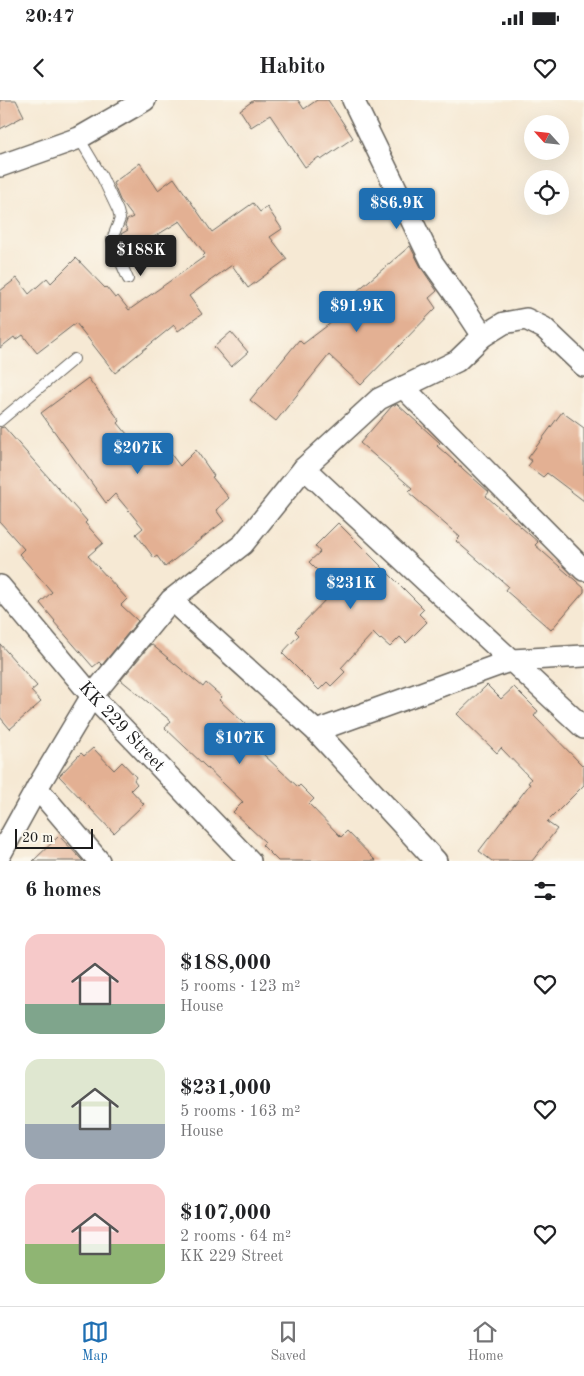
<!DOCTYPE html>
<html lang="en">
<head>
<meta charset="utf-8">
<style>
  body { margin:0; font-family:"Old Standard TT",serif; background:#f6f6f6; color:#202124; height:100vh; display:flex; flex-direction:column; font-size:19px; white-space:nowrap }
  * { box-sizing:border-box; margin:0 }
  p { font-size:16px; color:#757577 }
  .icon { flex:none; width:28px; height:28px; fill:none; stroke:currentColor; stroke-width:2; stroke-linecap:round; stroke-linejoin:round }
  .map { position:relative; height:761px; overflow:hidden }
  .sheet { display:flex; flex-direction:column; background:#fff; flex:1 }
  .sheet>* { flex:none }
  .needle { width:32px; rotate:297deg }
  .fabs { position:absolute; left:524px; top:15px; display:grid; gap:10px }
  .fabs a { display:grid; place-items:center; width:45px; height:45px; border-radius:50%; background:#fff; box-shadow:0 5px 20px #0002; font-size:25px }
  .scale { position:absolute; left:15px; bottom:12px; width:78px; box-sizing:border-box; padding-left:5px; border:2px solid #1c1c1c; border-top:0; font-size:14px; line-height:18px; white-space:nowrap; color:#1c1c1c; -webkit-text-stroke:4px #fbf7ec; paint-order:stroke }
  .price { position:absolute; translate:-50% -42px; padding:0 11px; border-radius:5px; background:#1f6fb2; color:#fff; font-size:16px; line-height:32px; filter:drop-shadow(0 1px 2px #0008) }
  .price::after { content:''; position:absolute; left:50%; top:30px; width:15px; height:11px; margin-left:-8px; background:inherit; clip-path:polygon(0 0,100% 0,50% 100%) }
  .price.active { background:#222; color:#fff }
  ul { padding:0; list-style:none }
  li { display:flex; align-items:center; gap:15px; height:125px; padding:0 25px }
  li span { display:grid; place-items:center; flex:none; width:140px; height:100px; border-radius:15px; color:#555 }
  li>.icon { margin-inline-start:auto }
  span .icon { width:60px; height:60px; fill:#fffc; stroke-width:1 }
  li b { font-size:21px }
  h2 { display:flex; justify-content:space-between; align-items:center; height:60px; padding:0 25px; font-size:21px }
  .status { display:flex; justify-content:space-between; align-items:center; height:35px; padding:0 25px; background:#fff; direction:ltr }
  .status svg { height:14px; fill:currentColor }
  header { display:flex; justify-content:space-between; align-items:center; height:65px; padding:0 25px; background:#fff; font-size:22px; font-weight:800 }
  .tabs { display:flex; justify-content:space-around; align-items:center; height:70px; border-top:1px solid #e0e0e0; background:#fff; font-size:14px; color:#757577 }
  .tabs a { display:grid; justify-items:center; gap:2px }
  .tabs .active { color:#1f6fb2 }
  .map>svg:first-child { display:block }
</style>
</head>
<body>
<div class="status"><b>20:47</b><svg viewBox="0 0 49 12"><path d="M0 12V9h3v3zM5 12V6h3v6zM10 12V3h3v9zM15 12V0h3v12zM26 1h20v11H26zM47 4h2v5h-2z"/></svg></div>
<header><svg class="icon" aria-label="back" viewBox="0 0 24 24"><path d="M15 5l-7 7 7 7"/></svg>Habito<svg class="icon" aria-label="heart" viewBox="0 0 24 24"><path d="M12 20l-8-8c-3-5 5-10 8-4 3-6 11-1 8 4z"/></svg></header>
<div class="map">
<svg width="584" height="761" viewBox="0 0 584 761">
  <rect width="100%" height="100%" fill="#fbf7ec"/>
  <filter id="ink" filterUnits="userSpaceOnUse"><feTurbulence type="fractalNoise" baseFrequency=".02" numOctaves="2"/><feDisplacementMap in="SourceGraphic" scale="10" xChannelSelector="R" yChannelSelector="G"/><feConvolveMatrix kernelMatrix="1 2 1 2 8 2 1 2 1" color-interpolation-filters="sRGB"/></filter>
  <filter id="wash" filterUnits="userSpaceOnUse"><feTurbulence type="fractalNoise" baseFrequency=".0096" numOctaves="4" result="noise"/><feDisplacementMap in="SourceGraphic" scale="20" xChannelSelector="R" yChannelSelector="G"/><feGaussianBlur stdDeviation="1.12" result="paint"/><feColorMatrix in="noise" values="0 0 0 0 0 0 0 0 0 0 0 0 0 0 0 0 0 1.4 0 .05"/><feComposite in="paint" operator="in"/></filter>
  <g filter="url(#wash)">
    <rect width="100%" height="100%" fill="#f6e9d4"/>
    <g id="blocks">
      <g fill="#e3b093">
        <polygon points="0,0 16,0 24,16 0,29"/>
        <polygon points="254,0 298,0 304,9 317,0 328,0 353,38 321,60 319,57 305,67 270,15 251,27 240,10"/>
        <polygon points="140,63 158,90 174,78 212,132 253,103 260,112 267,107 282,129 270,137 287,159 248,188 232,165 189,196 202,214 178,231 174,225 115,273 76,223 37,253 23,235 16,240 14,237 0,248 0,191 17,178 29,194 47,178 51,183 76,158 105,188 106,187 115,198 118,196 129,210 204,157 203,156 205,154 180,121 131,151 121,134 128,130 125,126 127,120 133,117 120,100 113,83"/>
        <polygon points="410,146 422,169 437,191 429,198 436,208 361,285 329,255 276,321 250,300 299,240 303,244 348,210 343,203"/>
        <polygon points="231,232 248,252 231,267 214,247"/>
        <polygon points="88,278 120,321 118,323 150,362 167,349 180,366 196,350 214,376 212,377 229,398 216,410 224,421 165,467 157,456 154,458 136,434 143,428 115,394 106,403 41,313"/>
        <polygon points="397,304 440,343 437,346 489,392 486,396 538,442 535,445 584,488 584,492 551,530 505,490 508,486 456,441 460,437 408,392 412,388 360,343 392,306"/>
        <polygon points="562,312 584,328 584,401 547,373 543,377 528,366 532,361 528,358"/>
        <polygon points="4,327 87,421 85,423 103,443 88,456 127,499 121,505 138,521 102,565 99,562 93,567 54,522 55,521 40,503 52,492 19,454 24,449 0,422 0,328"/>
        <polygon points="338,423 424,509 419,514 427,522 406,543 400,537 390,547 381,539 380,540 373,533 341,568 345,572 331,586 327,582 319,590 282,553 299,535 295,531 333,492 315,474 318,471 309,462 320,452 315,446"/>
        <polygon points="0,544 37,586 31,591 41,602 10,629 0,617"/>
        <polygon points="151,544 203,587 206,583 222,597 219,600 268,645 261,652 298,687 300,685 314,699 309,704 341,737 347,731 376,761 278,761 262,745 265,742 233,712 243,702 165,628 171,621 121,580"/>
        <polygon points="487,585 501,599 514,587 538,611 534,616 584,667 584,685 547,722 557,729 532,761 492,761 479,751 530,684 528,683 531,679 501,648 497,653 457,614"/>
        <polygon points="93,648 114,670 122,662 136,677 134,680 137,684 131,690 144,704 114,733 59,676 81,653 84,656"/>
        <polygon points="59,736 83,761 33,761"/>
      </g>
    </g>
  </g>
  <g filter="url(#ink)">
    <use href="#blocks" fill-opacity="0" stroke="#68645c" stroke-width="1"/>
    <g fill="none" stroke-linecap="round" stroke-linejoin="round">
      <defs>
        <g id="service">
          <polyline points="79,38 101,75 118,111 120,119 112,139 115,149 128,179"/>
          <polyline points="0,321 74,259"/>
        </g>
        <g id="minor">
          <polyline points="353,0 432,162 462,204 483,236"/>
          <polyline points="0,66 79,38 145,0"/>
          <polyline points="403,287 584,470"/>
          <polyline points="304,368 584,628"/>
          <path id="s1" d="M0,486L92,596L250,761"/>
          <polyline points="171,500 316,631 436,761"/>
          <polyline points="316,631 512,560 584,556"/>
          <polyline points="37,688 99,761"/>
          <polyline points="0,755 37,688 92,596 171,500 243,444 304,368 379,299 457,261 483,236 504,223 526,219 544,228 584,266"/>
        </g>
      </defs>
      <use href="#service" stroke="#68645c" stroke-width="12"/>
      <use href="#minor" stroke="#68645c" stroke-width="24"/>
      <use href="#service" stroke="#fff" stroke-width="10"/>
      <use href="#minor" stroke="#fff" stroke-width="21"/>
    </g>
  </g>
  <g text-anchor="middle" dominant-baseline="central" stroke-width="4.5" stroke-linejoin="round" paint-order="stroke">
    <g font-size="18" fill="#1c1c1c" stroke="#fbf7ec">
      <text stroke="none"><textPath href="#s1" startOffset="186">KK 229 Street</textPath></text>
    </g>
  </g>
</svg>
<div class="fabs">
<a><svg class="needle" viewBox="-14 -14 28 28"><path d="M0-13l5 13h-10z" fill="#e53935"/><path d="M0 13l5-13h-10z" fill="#757577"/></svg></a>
<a><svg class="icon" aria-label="locate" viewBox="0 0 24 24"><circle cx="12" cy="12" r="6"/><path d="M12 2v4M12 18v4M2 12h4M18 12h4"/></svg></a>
</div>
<div class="scale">20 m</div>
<b class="price" style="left:397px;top:130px">$86.9K</b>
<b class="price active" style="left:141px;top:177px">$188K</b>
<b class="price" style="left:357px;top:233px">$91.9K</b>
<b class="price" style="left:138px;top:375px">$207K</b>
<b class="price" style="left:351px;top:510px">$231K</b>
<b class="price" style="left:240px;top:665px">$107K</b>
</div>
<section class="sheet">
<h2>6 homes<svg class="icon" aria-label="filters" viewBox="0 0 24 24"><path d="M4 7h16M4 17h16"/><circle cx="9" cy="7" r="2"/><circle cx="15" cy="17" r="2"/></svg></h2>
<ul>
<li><span style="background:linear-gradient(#f6c9c9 70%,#7fa58c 0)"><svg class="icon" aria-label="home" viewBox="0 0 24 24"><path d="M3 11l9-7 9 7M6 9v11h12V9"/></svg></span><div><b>$188,000</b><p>5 rooms · 123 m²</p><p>House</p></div><svg class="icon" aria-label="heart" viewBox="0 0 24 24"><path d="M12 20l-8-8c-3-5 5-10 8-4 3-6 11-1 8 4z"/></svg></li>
<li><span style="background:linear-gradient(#dfe7d0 65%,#9aa5b1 0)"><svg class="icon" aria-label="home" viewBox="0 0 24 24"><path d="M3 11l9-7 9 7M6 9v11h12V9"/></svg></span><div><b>$231,000</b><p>5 rooms · 163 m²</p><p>House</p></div><svg class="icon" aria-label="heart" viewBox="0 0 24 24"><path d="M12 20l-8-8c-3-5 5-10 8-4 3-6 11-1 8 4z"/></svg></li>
<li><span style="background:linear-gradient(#f6c9c9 60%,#8fb573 0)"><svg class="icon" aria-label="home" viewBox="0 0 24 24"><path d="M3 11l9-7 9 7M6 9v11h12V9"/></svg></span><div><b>$107,000</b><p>2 rooms · 64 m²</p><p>KK 229 Street</p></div><svg class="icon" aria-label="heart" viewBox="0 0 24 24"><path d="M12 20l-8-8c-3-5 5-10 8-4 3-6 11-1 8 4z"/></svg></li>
</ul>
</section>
<nav class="tabs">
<a class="active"><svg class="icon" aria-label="map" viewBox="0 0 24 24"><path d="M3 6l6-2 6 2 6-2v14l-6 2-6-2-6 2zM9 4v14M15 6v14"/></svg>Map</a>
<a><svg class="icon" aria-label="saved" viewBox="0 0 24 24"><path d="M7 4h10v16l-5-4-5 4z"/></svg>Saved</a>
<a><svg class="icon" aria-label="home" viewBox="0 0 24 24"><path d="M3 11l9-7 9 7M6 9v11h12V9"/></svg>Home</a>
</nav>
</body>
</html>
